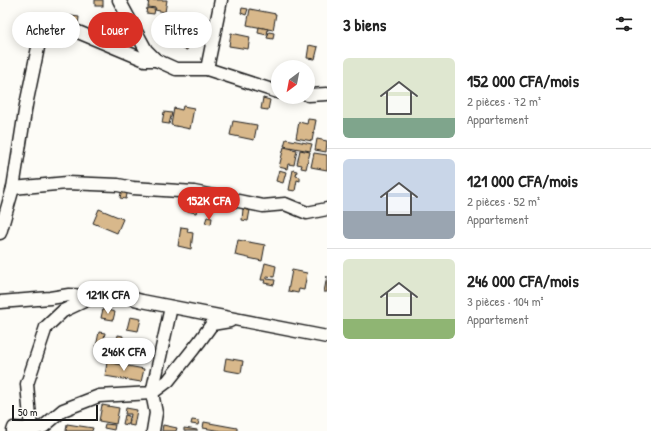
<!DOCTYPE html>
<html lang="fr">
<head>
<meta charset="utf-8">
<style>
  body { margin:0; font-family:"Patrick Hand",sans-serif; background:#f6f6f6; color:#222; height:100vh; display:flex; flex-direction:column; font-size:15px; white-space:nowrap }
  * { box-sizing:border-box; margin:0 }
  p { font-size:13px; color:#767676 }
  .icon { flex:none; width:22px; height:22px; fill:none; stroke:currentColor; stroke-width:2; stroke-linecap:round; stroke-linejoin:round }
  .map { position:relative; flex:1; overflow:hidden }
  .sheet { display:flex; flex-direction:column; background:#fff; width:324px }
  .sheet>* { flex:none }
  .banner { position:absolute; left:12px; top:12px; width:255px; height:36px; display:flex; gap:8px }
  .needle { width:26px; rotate:212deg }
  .buttons { position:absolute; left:271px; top:60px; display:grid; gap:8px }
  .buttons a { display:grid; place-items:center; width:44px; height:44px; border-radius:50%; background:#fff; box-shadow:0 2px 10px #0003; font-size:20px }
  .scale { position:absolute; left:12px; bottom:10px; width:86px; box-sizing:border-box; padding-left:4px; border:2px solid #1c1c1c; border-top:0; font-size:11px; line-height:14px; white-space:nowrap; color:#1c1c1c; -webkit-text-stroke:3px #fdfcf7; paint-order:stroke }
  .price { position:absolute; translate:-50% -34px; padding:0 9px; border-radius:14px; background:#fff; color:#222; font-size:13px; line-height:26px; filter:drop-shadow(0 1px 2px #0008) }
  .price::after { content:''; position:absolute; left:50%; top:24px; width:12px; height:9px; margin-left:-6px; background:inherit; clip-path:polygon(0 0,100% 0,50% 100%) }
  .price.active { background:#d93025; color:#fff }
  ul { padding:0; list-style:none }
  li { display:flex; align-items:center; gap:12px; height:100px; padding:0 16px }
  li+li { border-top:1px solid #e0e0e0 }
  li span { display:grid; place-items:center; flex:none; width:112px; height:80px; border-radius:6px; color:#555 }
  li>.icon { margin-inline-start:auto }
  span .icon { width:48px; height:48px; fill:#fffc; stroke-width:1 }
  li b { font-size:17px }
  h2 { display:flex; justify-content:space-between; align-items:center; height:48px; padding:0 16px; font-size:17px }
  .pill { padding:0 14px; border-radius:18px; background:#fff; box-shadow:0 2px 10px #0003; font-size:14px; line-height:36px }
  .pill.active { background:#d93025; color:#fff }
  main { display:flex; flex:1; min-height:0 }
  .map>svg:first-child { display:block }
</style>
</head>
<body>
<main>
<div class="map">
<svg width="327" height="431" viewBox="0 0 327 431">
  <rect width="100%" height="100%" fill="#fdfcf7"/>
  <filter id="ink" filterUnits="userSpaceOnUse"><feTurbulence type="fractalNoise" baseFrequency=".025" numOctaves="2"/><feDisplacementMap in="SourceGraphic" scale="8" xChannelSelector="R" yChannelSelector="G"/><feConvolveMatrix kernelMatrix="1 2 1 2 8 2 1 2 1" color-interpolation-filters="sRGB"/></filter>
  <g filter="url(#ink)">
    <g fill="#d8b88b" stroke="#1c1c1c">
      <rect x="95" y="0" width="8" height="6"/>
      <polygon points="149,0 167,0 165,12 155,10 156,8 148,7"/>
      <polygon points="147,8 155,9 154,14 146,13"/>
      <polygon points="242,8 248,9 246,15 241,13"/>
      <polygon points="250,9 276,14 273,30 247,25"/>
      <polygon points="64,15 79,17 78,25 62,23"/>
      <polygon points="24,16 28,16 28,28 23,28"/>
      <polygon points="169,19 192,23 190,37 166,33"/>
      <polygon points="192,23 205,25 203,39 190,37"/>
      <polygon points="259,27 268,29 267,35 258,33"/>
      <polygon points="269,32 274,33 273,39 267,38"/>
      <polygon points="231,33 250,37 248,49 229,46"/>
      <polygon points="63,38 66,38 64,48 61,47"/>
      <polygon points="185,41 189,42 187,50 183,49"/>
      <polygon points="309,45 318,47 315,59 307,58"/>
      <polygon points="263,98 270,100 268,110 261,109"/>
      <polygon points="183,106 194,108 190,129 171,125 174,108 182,110"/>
      <polygon points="164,112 172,113 169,124 162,123"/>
      <polygon points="308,119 316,120 312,141 296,138 299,122 307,124"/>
      <polygon points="233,121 257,125 254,140 230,135"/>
      <polygon points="286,139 312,144 310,151 284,146"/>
      <polygon points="317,139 327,141 326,152 315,150"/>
      <polygon points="284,147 297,150 294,165 288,164 287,169 279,167"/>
      <polygon points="300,150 310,152 306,169 301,168 302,165 297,164"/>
      <polygon points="314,153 327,155 327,170 311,167"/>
      <polygon points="279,170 286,172 283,183 276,181"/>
      <polygon points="293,170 297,171 296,176 300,177 300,181 297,180 295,191 289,190"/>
      <polygon points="122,188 128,189 126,199 120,198"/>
      <polygon points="187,197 199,201 198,206 192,205 192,207 198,209 196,213 183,210"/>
      <polygon points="99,209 123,219 117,233 93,223"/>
      <polygon points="243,209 250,210 248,221 242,220"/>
      <polygon points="207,217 212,218 211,224 205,223"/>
      <polygon points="181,227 188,228 187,232 193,233 191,249 178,246"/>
      <polygon points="238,240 265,245 262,261 235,255"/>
      <polygon points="265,263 276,266 274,277 267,276 267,279 275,280 274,285 264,283 265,280 261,280"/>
      <polygon points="292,270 307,273 304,290 299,289 298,293 288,291"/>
      <polygon points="327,276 327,292 324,292"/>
      <polygon points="103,309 115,312 113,320 101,318"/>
      <polygon points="130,317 141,319 138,331 127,329"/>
      <polygon points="99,332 105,333 104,338 117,340 118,335 123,336 120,352 96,347"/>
      <polygon points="226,358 243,361 241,373 224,370"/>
      <polygon points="107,362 144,369 141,382 105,376"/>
      <polygon points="102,405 119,408 116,424 99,421"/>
      <polygon points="126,408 137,410 134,426 129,425 131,414 125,414"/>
      <polygon points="125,415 129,416 128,425 123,424"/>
      <polygon points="192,420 199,421 198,425 191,424"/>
      <polygon points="204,422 237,428 237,431 222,431 203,428"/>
      <polygon points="67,424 93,428 92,431 66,431"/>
      <polygon points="105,424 115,425 114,430 104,428"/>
      <polygon points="163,425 177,428 176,431 162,431"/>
      <polygon points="184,428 197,430 197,431 184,431"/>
    </g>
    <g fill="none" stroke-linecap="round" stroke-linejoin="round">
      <defs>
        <g id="street">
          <polyline points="119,0 146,50 156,60 176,69 207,69 278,92"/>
          <polyline points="207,69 221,0"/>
          <polyline points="308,95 327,94"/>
          <polyline points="13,188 67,183 118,185 133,188 194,192 263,206 285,204 307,213 327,209"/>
          <polyline points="0,233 13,188 26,105 40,38 65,30 78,32 145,60 156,60"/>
          <polyline points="0,302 50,298 69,295 90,296"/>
          <polyline points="31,429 27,384 46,327 63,311 101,293 115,294 142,301 327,337"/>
          <polyline points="13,431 14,428 31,429 43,427 63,410 99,396 152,393 171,307"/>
          <polyline points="153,431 156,413 152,393 168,381 199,342 212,324 230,321"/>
        </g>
      </defs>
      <use href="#street" stroke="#1c1c1c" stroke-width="15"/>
      <use href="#street" stroke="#fdfcf7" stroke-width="12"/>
    </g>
  </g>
</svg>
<div class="buttons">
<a><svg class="needle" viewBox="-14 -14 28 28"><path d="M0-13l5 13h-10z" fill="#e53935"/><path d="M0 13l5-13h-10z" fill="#767676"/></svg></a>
</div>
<div class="scale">50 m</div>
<b class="price active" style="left:209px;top:221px">152K CFA</b>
<b class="price" style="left:108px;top:315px">121K CFA</b>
<b class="price" style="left:124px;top:372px">246K CFA</b>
<div class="banner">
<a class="pill">Acheter</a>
<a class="pill active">Louer</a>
<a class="pill">Filtres</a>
</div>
</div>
<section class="sheet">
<h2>3 biens<svg class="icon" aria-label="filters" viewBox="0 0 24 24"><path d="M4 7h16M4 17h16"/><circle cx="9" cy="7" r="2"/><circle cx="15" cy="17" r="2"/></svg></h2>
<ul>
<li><span style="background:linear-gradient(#dfe7d0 75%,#7fa58c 0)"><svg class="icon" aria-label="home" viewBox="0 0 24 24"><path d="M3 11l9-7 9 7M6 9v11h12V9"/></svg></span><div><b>152 000 CFA/mois</b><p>2 pièces · 72 m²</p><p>Appartement</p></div></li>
<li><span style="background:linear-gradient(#c9d6e8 65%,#9aa5b1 0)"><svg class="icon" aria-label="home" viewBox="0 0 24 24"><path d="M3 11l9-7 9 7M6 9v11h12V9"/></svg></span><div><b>121 000 CFA/mois</b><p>2 pièces · 52 m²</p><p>Appartement</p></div></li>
<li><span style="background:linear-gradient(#dfe7d0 75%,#8fb573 0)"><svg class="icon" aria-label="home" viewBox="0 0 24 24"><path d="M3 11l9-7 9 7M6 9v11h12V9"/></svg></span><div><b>246 000 CFA/mois</b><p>3 pièces · 104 m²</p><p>Appartement</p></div></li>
</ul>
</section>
</main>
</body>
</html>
